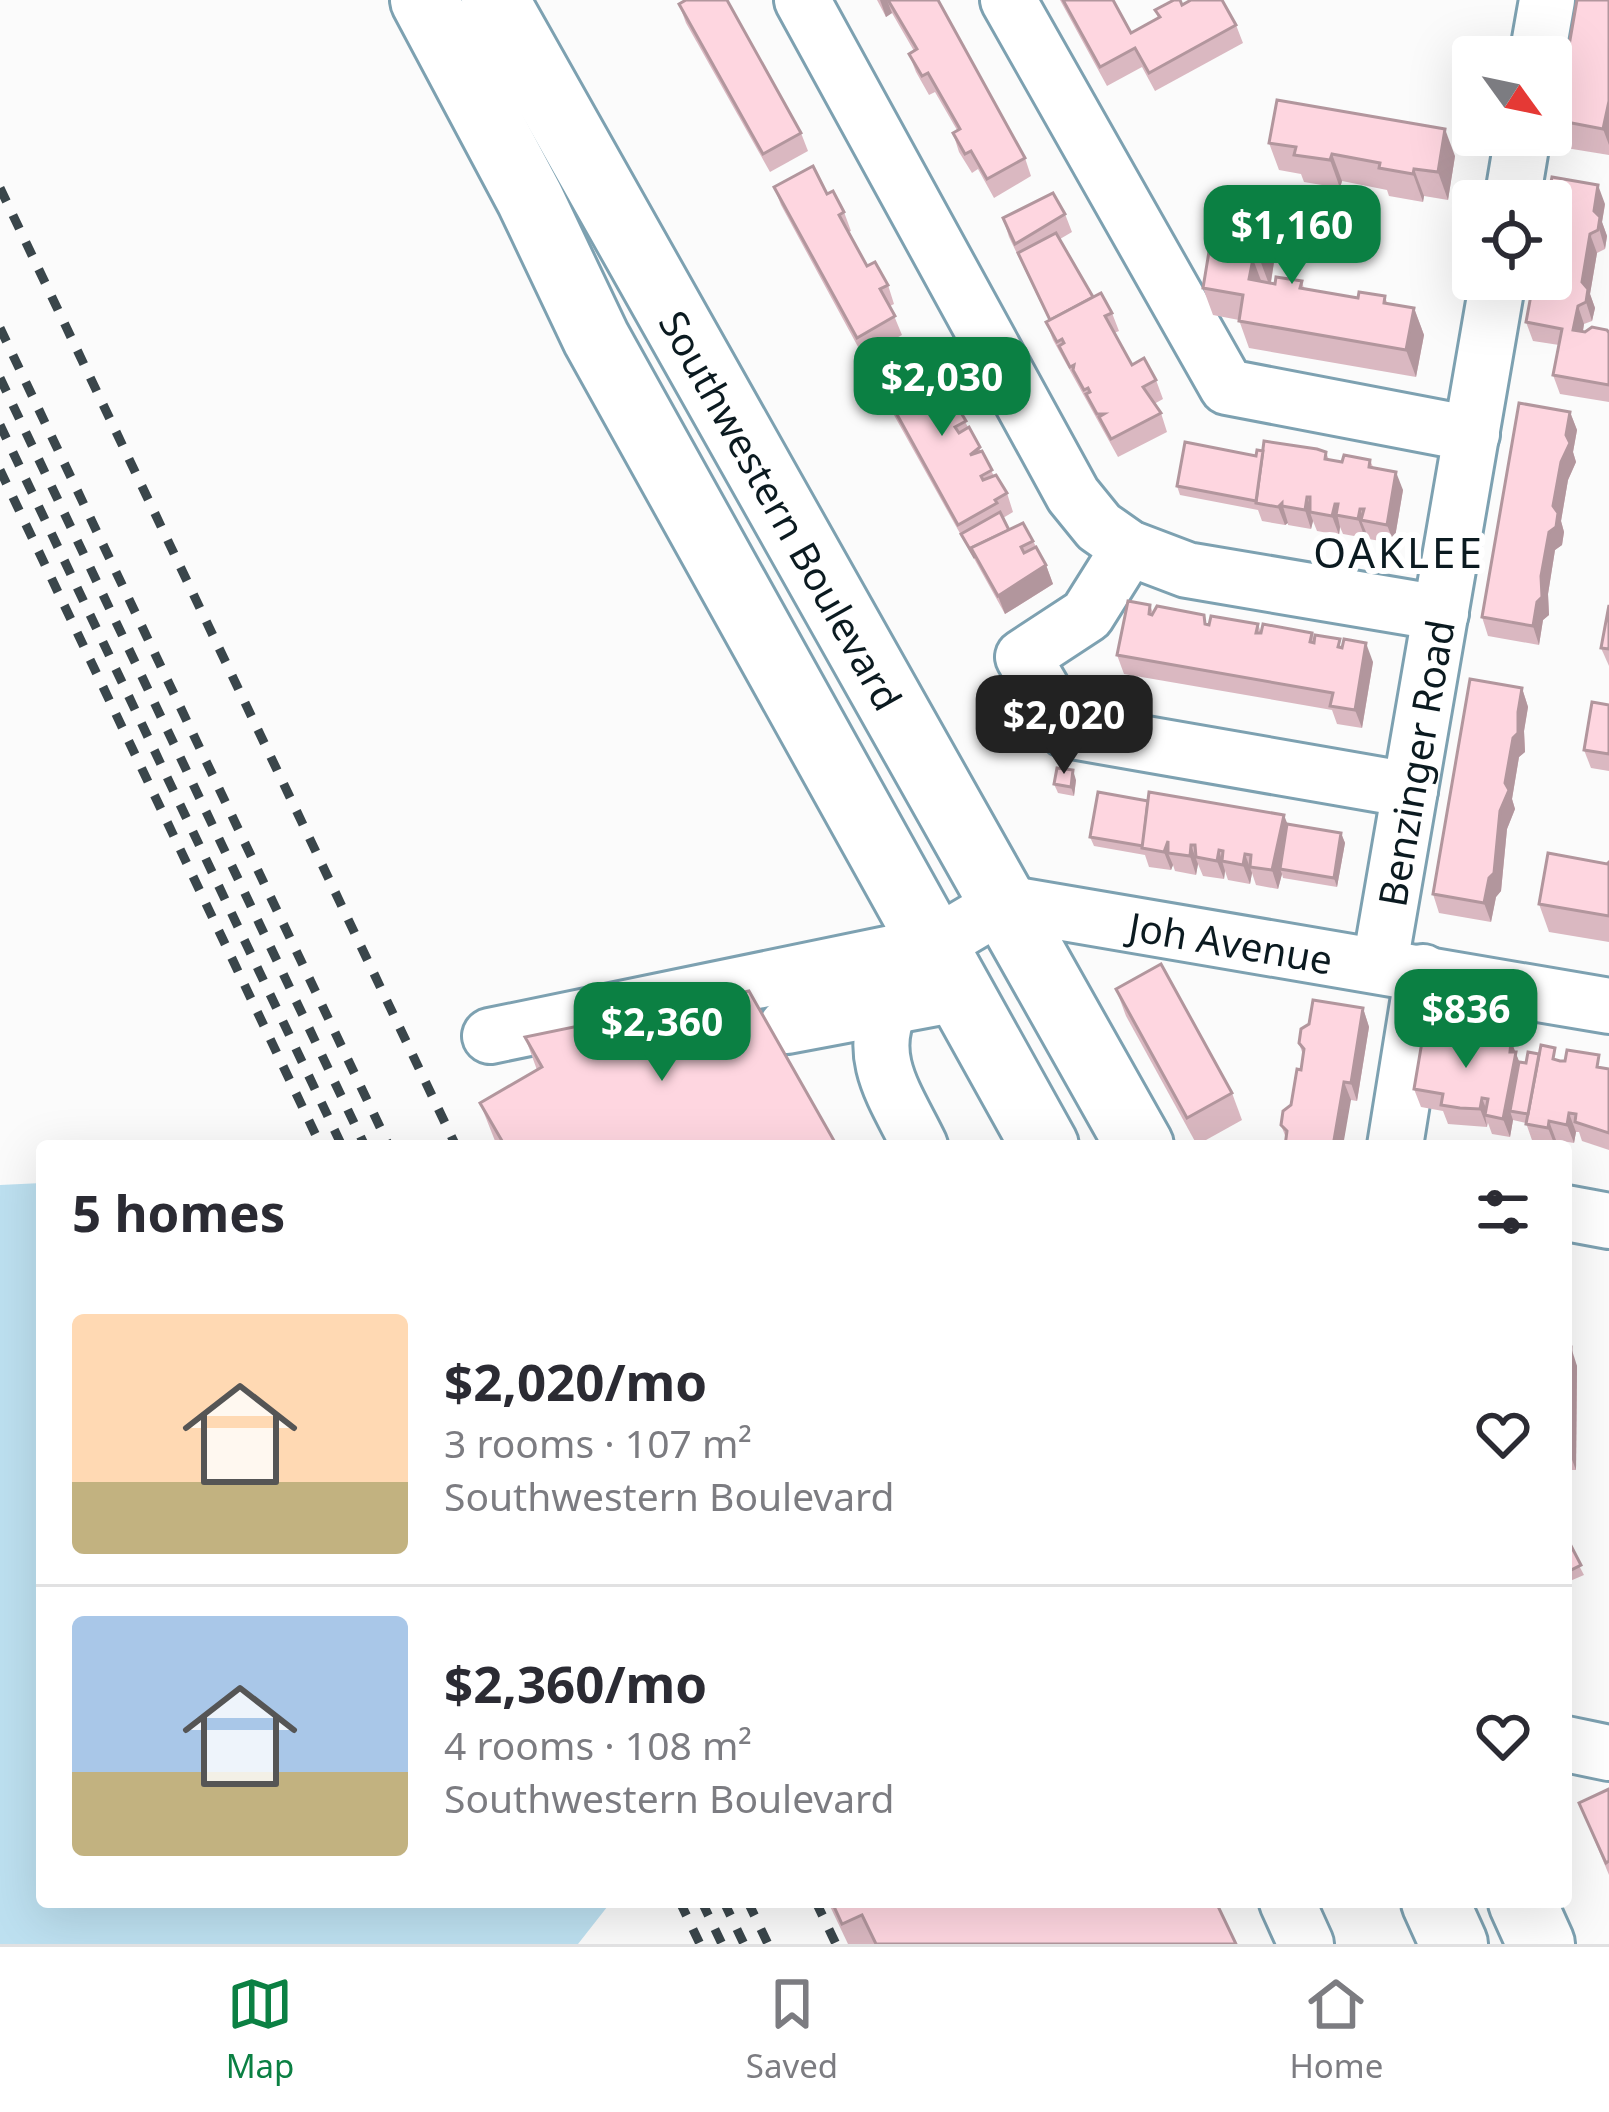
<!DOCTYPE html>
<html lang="en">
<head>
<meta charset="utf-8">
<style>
  body { margin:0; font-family:"Noto Sans",sans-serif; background:#f7f7f7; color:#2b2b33; height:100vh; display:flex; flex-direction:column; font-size:45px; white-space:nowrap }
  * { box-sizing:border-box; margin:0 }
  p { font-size:39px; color:#7c7c81 }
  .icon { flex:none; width:66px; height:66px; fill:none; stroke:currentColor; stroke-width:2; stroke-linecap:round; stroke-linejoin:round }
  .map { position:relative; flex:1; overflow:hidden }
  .drawer { position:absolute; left:36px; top:1140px; width:1536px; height:768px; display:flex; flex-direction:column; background:#fff; border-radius:12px; box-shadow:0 12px 48px #0002 }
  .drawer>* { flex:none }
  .needle { width:78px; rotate:123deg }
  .buttons { position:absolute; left:1452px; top:36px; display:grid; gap:24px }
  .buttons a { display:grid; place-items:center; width:120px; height:120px; border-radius:12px; background:#fff; box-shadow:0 12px 48px #0002; font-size:60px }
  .price { position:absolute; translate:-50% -102px; padding:0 27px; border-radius:24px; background:#0b8043; color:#fff; font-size:39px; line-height:78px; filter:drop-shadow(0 3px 6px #0008) }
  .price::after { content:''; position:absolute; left:50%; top:72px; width:36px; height:27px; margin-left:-18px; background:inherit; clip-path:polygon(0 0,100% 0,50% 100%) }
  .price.selected { background:#222; color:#fff }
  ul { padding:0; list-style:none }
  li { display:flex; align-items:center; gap:36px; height:300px; padding:0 36px }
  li+li { border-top:3px solid #e1e1e2 }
  li span { display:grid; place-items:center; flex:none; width:336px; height:240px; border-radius:12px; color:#555 }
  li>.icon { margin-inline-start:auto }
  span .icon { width:144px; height:144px; fill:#fffc; stroke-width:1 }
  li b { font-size:51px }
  h2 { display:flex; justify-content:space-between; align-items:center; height:144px; padding:0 36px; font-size:51px }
  .tabs { display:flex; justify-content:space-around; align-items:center; height:168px; border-top:3px solid #e1e1e2; background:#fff; font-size:33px; color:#7c7c81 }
  .tabs a { display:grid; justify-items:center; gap:6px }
  .tabs .selected { color:#0b8043 }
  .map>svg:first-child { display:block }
</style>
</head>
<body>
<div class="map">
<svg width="1609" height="1944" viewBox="0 0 1609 1944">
  <rect width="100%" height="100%" fill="#fbfbfb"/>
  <polygon fill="#bde0f0" points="42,1183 42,1902 611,1902 578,1944 0,1944 0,1185"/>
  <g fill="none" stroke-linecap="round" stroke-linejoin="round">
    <defs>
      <g id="minor">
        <polyline points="802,0 1073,495 1099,527 1129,548 1187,570 1441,613"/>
        <polyline points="1008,0 1227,387 1472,434"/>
        <polyline points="1537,57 1547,0"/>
        <polyline points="1512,201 1523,135"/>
        <polyline points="1129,548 1087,615 1023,657 1066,730 1410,790"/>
        <path id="s1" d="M1380,964L1498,279"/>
        <path d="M891,1006C865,1058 897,1098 920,1146"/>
        <polyline points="787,1026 963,993"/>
        <path id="s2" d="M490,1036L936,944L1005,903L1609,1006"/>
        <polyline points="1395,1146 1423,972"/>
        <polyline points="1566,1213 1609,1221"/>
        <polyline points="1566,1744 1609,1753"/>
        <polyline points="1287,1902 1306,1944"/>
      </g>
      <g id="major">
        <polyline points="424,0 530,199 596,338 1045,1146"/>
        <path id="s3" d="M495,0L1140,1146"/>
        <polyline points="1435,1902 1454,1944"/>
        <polyline points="1522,1902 1541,1944"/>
      </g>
    </defs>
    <use href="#minor" stroke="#7da1b1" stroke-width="60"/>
    <use href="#major" stroke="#7da1b1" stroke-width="72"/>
    <use href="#minor" stroke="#fff" stroke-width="54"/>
    <use href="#major" stroke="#fff" stroke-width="66"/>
    <g stroke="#3a464b" stroke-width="9" stroke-dasharray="15 15" stroke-linecap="butt">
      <polyline points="0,188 456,1146"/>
      <polyline points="0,328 389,1146"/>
      <polyline points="0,378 365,1146"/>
      <polyline points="0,425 342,1146"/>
      <polyline points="0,470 321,1146"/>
      <polyline points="680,1902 700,1944"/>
      <polyline points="702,1902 722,1944"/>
      <polyline points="724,1902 744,1944"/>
      <polyline points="748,1902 768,1944"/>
      <polyline points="816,1902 836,1944"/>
    </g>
  </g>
  <g fill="#dab8c1">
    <polygon points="877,0 938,0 1025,158 1031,176 994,198 978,169 972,173 959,152 953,133 957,130 935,92 929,95 916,72 909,54 914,51 892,13 886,17"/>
    <polygon points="1060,0 1113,0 1131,33 1158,18 1155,10 1182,5 1236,25 1243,43 1155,91 1142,67 1107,86"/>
    <polygon points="1609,0 1609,155 1566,148 1556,120"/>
    <polygon points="679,4 801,133 808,151 770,172 686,23"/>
    <polygon points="1269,143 1455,156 1448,200 1424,196 1423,202 1389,196 1387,190 1342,181 1340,188 1304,182 1301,174 1279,170"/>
    <polygon points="774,187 827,194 844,212 851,231 848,232 867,266 888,285 894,304 890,306 902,335 863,356 781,205"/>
    <polygon points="1605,204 1602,222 1607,236 1605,249 1597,253 1590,294 1595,308 1592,321 1584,324 1583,331 1609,333 1609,402 1560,394 1553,375 1559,345 1533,341 1526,322"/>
    <polygon points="1065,214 1072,232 1060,239 1094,297 1112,313 1119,331 1114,333 1132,365 1156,380 1163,399 1154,404 1161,413 1167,432 1118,457 1053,340 1046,322 1049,320 1009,237 1003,218"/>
    <polygon points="1273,226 1269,248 1274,262 1271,283 1302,281 1304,289 1358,298 1385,296 1387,303 1414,308 1424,335 1416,377 1249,348 1239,320 1213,315 1203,288"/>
    <polygon points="929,354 994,476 1007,493 1013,512 1003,518 1009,530 1033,541 1046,565 1053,584 1005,614 885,399 878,380"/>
    <polygon points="1570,412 1577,430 1573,452 1576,462 1568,480 1561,521 1564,532 1562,545 1555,550 1548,594 1549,615 1543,620 1539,645 1488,636 1482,617"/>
    <polygon points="1263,451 1326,452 1329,460 1342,462 1370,460 1373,467 1403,490 1394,543 1368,539 1366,532 1365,538 1343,534 1340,527 1339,535 1317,531 1313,521 1311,529 1288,525 1288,523 1285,525 1262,521 1258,510 1180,495 1177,486 1256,456"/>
    <polygon points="1150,605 1153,613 1207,624 1258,624 1261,633 1312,633 1315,641 1343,646 1373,662 1362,728 1337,724 1332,710 1124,674 1117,655"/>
    <polygon points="1609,605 1609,666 1601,648"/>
    <polygon points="1522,688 1528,707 1524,731 1525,752 1519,757 1512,799 1515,809 1507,829 1501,891 1496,897 1491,922 1439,913 1433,894"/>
    <polygon points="1609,705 1609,771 1591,768 1584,750"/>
    <polygon points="1076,780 1074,796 1058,793 1054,784"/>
    <polygon points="1287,824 1341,833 1345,843 1337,887 1283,878 1282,874 1278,889 1256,885 1252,873 1250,884 1228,880 1225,871 1224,879 1203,876 1198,864 1196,875 1175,871 1173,865 1171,870 1149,867 1145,855 1094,846 1090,837"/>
    <polygon points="1609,862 1609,942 1549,932 1539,904"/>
    <polygon points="1116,989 1232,1093 1242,1120 1197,1145 1126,1016"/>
    <polygon points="1363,1008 1369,1027 1357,1101 1351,1100 1286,1138 1281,1125 1291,1105 1301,1070 1303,1055 1299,1043"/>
    <polygon points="1468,1033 1472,1045 1511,1041 1519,1062 1526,1063 1559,1060 1609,1069 1609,1150 1582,1141 1579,1132 1576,1132 1574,1143 1556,1140 1555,1146 1550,1146 1533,1143 1526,1123 1513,1120 1510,1137 1492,1134 1488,1123 1487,1127 1448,1124 1443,1111 1421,1107 1414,1089 1433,1038"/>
    <polygon points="525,1037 837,1146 497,1146 480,1103 537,1070"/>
    <polygon points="1566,1347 1577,1366 1576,1470 1566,1470"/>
    <polygon points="1566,1541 1584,1575 1570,1581 1568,1576 1566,1579"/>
    <polygon points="1609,1789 1609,1875 1579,1803"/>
    <polygon points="828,1902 1216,1902 1236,1944 848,1944"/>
  </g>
  <g fill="#b2969d">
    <polygon points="880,0 887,0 892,13 886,17"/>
    <polygon points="1609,101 1609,145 1603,129"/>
    <polygon points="1445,129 1455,156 1448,200 1438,172"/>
    <polygon points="1332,154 1342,181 1340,188 1330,160"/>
    <polygon points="1414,169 1424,196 1423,202 1413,174"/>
    <polygon points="1598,185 1605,204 1602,222 1607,236 1605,249 1594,211"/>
    <polygon points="1263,199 1273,226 1269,248 1274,262 1270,287 1260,260 1257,234"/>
    <polygon points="1590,234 1597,253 1590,294 1595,308 1592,321 1586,302 1582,282"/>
    <polygon points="1253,259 1263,286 1249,279"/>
    <polygon points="1578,306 1584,324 1580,348 1573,330"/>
    <polygon points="1414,308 1424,335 1416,377 1406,350"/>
    <polygon points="1570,412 1577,430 1573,452 1576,462 1568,480 1561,521 1564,532 1562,545 1555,550 1548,594 1549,615 1543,620 1539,645 1533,626"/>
    <polygon points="1396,472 1403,490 1394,543 1387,525"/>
    <polygon points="1307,497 1313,513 1310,512 1313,521 1311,529 1305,510"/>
    <polygon points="1282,503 1288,523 1285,525 1278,507"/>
    <polygon points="1335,504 1340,527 1339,535 1332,516"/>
    <polygon points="1360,509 1364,521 1361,520 1366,532 1365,538 1358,519"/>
    <polygon points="1046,565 1053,584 1005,614 998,596"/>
    <polygon points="1366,643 1373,662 1362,728 1355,710"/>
    <polygon points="1522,688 1528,707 1524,731 1525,752 1519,757 1512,799 1515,809 1507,829 1501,891 1496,897 1491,922 1484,903"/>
    <polygon points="1073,770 1076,780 1074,796 1071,787"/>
    <polygon points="1284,815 1291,833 1280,869 1282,874 1278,889 1272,870"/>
    <polygon points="1341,833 1345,843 1337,887 1334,878"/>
    <polygon points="1168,841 1168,853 1173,865 1171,870 1164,852"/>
    <polygon points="1191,845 1198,864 1196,875 1190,856"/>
    <polygon points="1219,850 1225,871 1224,879 1217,861"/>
    <polygon points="1245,854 1252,873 1250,884 1243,865"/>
    <polygon points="1363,1008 1369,1027 1357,1101 1351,1083"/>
    <polygon points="1511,1041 1523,1071 1510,1111 1513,1120 1510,1137 1503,1119"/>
    <polygon points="1344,1082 1351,1100 1343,1146 1333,1146"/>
    <polygon points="1482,1098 1489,1116 1485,1115 1487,1127 1480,1109"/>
    <polygon points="1569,1113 1576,1132 1574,1143 1567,1125"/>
    <polygon points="1549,1121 1556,1140 1555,1146 1548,1128"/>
    <polygon points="1571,1347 1577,1366 1576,1470 1569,1452"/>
  </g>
  <g fill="#fed6e0" stroke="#b2969d" stroke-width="3">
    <polygon points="686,0 727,0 801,133 763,154 679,4"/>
    <polygon points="888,0 938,0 1025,158 987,179 971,151 965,154 953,133 960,129 928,73 922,76 909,54 917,49"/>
    <polygon points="1063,0 1113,0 1131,33 1160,17 1155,10 1174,0 1180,0 1182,5 1191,0 1222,0 1236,25 1149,73 1135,48 1100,67"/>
    <polygon points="1577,0 1609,0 1609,101 1603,129 1556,120"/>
    <polygon points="1277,100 1445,129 1438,172 1414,169 1413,174 1379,168 1380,163 1332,154 1330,160 1294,155 1296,147 1269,143"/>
    <polygon points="813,166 827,194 833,191 844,212 839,215 867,266 875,262 888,285 880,289 895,316 857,338 774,187"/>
    <polygon points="1552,177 1598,185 1594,211 1600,217 1598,230 1590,234 1582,282 1588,289 1586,302 1578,306 1573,330 1585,332 1592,327 1607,330 1609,333 1609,385 1553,375 1562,329 1526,322 1534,279 1551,279 1551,201 1547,201"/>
    <polygon points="1219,191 1263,199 1257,234 1264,235 1260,260 1253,259 1249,279 1275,284 1276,277 1302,281 1300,288 1358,298 1359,292 1385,296 1384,303 1414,308 1406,350 1239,321 1243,295 1203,288"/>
    <polygon points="1053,193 1065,214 1015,244 1003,218"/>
    <polygon points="1056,233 1093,297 1050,320 1018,253"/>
    <polygon points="1101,293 1112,313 1105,316 1132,365 1144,358 1156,380 1143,387 1161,413 1111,439 1099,417 1104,414 1097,414 1086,394 1090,392 1088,388 1084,390 1073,370 1074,365 1070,367 1059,346 1064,343 1062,339 1057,342 1046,322"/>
    <polygon points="929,354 941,375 930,382 932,386 944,380 954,398 942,404 944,409 955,403 966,421 955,427 959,433 969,427 980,447 970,455 982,451 992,470 981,476 983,480 996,475 1007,493 995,500 997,503 958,525 878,380"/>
    <polygon points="1519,403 1570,412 1566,435 1570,443 1561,462 1553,506 1558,513 1556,527 1549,532 1541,576 1542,597 1537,602 1533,626 1482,617"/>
    <polygon points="1264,441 1317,449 1326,452 1325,459 1342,462 1344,455 1370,460 1369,467 1396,472 1387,525 1361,520 1364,509 1360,509 1358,519 1336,515 1338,504 1335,504 1332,516 1310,512 1310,497 1307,497 1305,510 1282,506 1282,503 1278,507 1256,503"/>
    <polygon points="1185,442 1256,456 1257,450 1263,451 1256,501 1177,486"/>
    <polygon points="1000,512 1009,530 971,548 975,558 961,534"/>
    <polygon points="1023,523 1033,541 1021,547 1024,553 1036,547 1046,565 998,596 971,548"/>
    <polygon points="1128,601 1150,605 1149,614 1152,615 1157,606 1204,615 1205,624 1209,625 1211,616 1258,624 1256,633 1261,633 1263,624 1312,633 1310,642 1314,643 1315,635 1340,639 1338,647 1342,648 1344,639 1366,643 1355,710 1330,706 1333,693 1117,655"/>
    <polygon points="1609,605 1609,649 1601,648"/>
    <polygon points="1470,679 1522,688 1518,712 1518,733 1513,738 1505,783 1509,790 1500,811 1494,873 1489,878 1484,903 1433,894"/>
    <polygon points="1592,702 1609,705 1609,754 1584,750"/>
    <polygon points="1057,768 1073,770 1071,787 1054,784"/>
    <polygon points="1098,792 1148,801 1143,846 1090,837"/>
    <polygon points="1149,792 1284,815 1272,870 1250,867 1251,855 1245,854 1243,865 1222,861 1223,851 1219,850 1217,861 1196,857 1195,845 1191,845 1190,856 1168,853 1168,841 1164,852 1142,848"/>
    <polygon points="1287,824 1341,833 1334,878 1280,869"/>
    <polygon points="1548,853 1607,864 1609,862 1609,916 1539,904"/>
    <polygon points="1161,964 1232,1093 1187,1118 1116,989"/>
    <polygon points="749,991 837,1146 505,1146 480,1103 542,1067 525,1037"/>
    <polygon points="1313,1000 1363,1008 1351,1083 1344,1082 1333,1146 1285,1146 1287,1131 1281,1125 1283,1111 1291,1105 1297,1069 1301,1070 1304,1049 1299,1043 1301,1029 1309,1024"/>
    <polygon points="1436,1028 1468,1033 1466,1044 1471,1045 1478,1046 1479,1035 1511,1041 1510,1052 1516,1052 1503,1119 1485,1115 1488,1099 1482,1098 1480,1109 1460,1108 1441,1105 1443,1094 1414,1089 1423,1036 1433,1038"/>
    <polygon points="1541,1045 1555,1048 1553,1059 1560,1061 1565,1061 1567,1050 1599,1055 1597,1067 1609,1069 1609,1133 1575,1122 1576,1114 1569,1113 1567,1125 1549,1121 1548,1128 1526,1124"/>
    <polygon points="1528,1052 1539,1054 1528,1114 1510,1111 1519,1062 1526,1063"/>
    <polygon points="1566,1347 1571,1347 1569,1452 1566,1452"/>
    <polygon points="1568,1540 1581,1565 1567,1572 1566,1541"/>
    <polygon points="1609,1789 1609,1861 1606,1863 1579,1803"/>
    <polygon points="832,1902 1216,1902 1236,1944 876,1944 862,1915 842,1924"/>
  </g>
  <g text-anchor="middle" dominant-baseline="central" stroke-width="12" stroke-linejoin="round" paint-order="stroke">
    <g font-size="39" fill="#0b1a20" stroke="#fff">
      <text stroke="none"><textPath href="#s3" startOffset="585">Southwestern Boulevard</textPath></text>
      <text stroke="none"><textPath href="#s1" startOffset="204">Benzinger Road</textPath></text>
      <text stroke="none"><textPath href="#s2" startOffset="765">Joh Avenue</textPath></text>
    </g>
    <g font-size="42" letter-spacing="3" fill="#0b1a20" stroke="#fff">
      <text x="1399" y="551">OAKLEE</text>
    </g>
  </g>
</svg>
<div class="buttons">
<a><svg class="needle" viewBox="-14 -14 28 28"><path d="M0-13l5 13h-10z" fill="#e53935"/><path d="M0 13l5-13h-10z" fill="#7c7c81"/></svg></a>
<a><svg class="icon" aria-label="locate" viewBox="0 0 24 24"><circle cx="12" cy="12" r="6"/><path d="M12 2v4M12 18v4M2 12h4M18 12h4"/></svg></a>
</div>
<b class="price" style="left:1292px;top:287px">$1,160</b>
<b class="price" style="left:942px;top:439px">$2,030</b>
<b class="price selected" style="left:1064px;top:777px">$2,020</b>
<b class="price" style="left:1466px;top:1071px">$836</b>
<b class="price" style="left:662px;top:1084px">$2,360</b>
<section class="drawer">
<h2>5 homes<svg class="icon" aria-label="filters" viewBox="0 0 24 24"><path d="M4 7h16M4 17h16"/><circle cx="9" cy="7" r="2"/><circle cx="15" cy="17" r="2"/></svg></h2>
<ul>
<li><span style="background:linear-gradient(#ffd9b3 70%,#c2b280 0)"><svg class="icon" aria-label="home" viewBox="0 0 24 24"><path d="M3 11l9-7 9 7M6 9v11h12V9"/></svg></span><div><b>$2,020/mo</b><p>3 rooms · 107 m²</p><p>Southwestern Boulevard</p></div><svg class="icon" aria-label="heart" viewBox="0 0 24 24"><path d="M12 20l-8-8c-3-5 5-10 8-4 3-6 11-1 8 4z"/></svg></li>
<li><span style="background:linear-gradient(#a9c7e8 65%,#c2b280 0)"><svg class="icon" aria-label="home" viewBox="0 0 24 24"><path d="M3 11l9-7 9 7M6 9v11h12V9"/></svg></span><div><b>$2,360/mo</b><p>4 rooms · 108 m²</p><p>Southwestern Boulevard</p></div><svg class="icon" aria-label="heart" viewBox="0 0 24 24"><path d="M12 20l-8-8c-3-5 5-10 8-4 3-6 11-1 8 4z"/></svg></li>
</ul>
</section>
</div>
<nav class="tabs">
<a class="selected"><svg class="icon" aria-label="map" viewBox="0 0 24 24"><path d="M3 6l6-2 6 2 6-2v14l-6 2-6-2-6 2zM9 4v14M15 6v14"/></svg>Map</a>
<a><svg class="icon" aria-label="saved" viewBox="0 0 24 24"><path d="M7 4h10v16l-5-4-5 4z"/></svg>Saved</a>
<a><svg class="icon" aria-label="home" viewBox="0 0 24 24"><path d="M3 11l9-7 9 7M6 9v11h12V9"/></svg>Home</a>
</nav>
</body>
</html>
